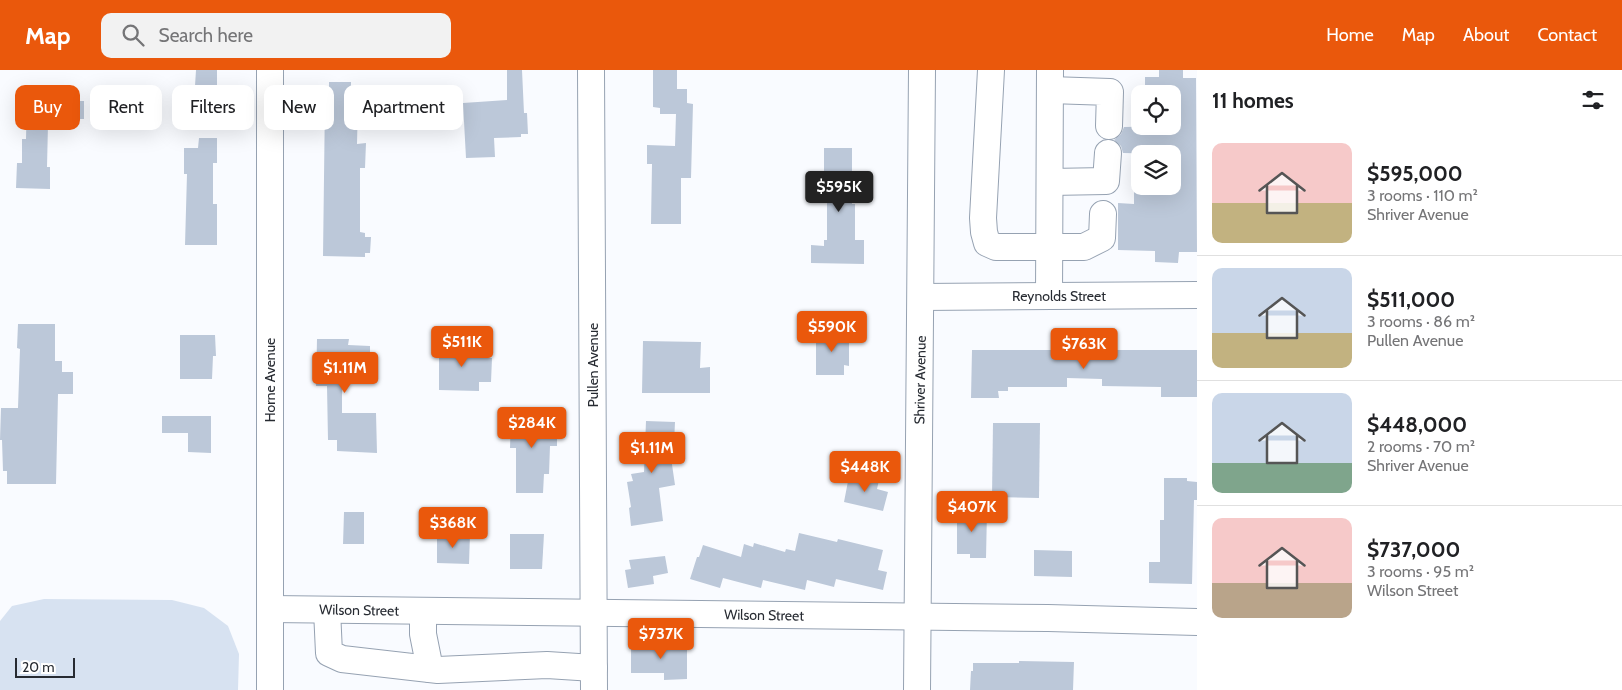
<!DOCTYPE html>
<html lang="en">
<head>
<meta charset="utf-8">
<style>
  body { margin:0; font-family:Cabin,sans-serif; background:#f2f2f2; color:#202124; height:100vh; display:flex; flex-direction:column; font-size:19px; white-space:nowrap }
  * { box-sizing:border-box; margin:0 }
  p { font-size:16px; color:#757577 }
  .icon { flex:none; width:28px; height:28px; fill:none; stroke:currentColor; stroke-width:2; stroke-linecap:round; stroke-linejoin:round }
  .map { position:relative; flex:1; overflow:hidden }
  .side { display:flex; flex-direction:column; background:#fff; width:425px }
  .side>* { flex:none }
  .top-card { position:absolute; left:15px; top:15px; width:475px; height:45px; display:flex; gap:10px }
  .fabs { position:absolute; left:1131px; top:15px; display:grid; gap:10px }
  .fabs a { display:grid; place-items:center; width:50px; height:50px; border-radius:10px; background:#fff; box-shadow:0 5px 20px #0002; font-size:25px }
  .scale { position:absolute; left:15px; bottom:12px; width:60px; box-sizing:border-box; padding-left:5px; border:2px solid #272b32; border-top:0; font-size:14px; line-height:18px; white-space:nowrap; color:#272b32; -webkit-text-stroke:4px #fff; paint-order:stroke }
  .price { position:absolute; translate:-50% -42px; padding:0 11px; border-radius:5px; background:#ea580c; color:#fff; font-size:16px; line-height:32px; filter:drop-shadow(0 1px 2px #0008) }
  .price::after { content:''; position:absolute; left:50%; top:30px; width:15px; height:11px; margin-left:-8px; background:inherit; clip-path:polygon(0 0,100% 0,50% 100%) }
  .price.current { background:#222; color:#fff }
  ul { padding:0; list-style:none }
  li { display:flex; align-items:center; gap:15px; height:125px; padding:0 15px }
  li+li { border-top:1px solid #e0e0e0 }
  li span { display:grid; place-items:center; flex:none; width:140px; height:100px; border-radius:10px; color:#555 }
  li>.icon { margin-inline-start:auto }
  span .icon { width:60px; height:60px; fill:#fffc; stroke-width:1 }
  li b { font-size:21px }
  h2 { display:flex; justify-content:space-between; align-items:center; height:60px; padding:0 15px; font-size:21px }
  .pill { padding:0 18px; border-radius:10px; background:#fff; box-shadow:0 5px 20px #0002; font-size:18px; line-height:45px }
  .pill.current { background:#ea580c; color:#fff }
  header { display:flex; align-items:center; gap:30px; box-sizing:border-box; height:70px; padding:0 25px; background:#ea580c; color:#fff }
  header strong { font-size:24px }
  nav { display:flex; gap:28px; margin-inline-start:auto; font-size:18px }
  .search { width:350px; height:45px; background:#f2f2f2; display:flex; align-items:center; gap:12px; box-sizing:border-box; padding:0 18px; border-radius:10px; color:#757577; font-size:19px }
  main { display:flex; flex:1; min-height:0 }
  .map>svg:first-child { display:block }
</style>
</head>
<body>
<header>
<strong>Map</strong>
<div class="search"><svg class="icon" aria-label="search" viewBox="0 0 24 24"><circle cx="10" cy="10" r="6"/><path d="M15 15l6 6"/></svg>Search here</div>
<nav><a>Home</a><a>Map</a><a>About</a><a>Contact</a></nav>
</header>
<main>
<div class="map">
<svg width="1197" height="620" viewBox="0 0 1197 620">
  <rect width="100%" height="100%" fill="#f9fbff"/>
  <polygon fill="#d7e2f1" points="44,529 172,530 204,538 228,556 239,584 238,620 0,620 0,551 12,536"/>
  <g fill="#bcc8d9">
    <polygon points="196,0 217,0 217,16 195,16"/>
    <polygon points="507,0 522,0 524,43 527,43 528,64 521,64 521,67 494,68 495,87 466,88 463,33 507,30"/>
    <polygon points="653,0 677,0 677,19 687,19 687,33 693,34 691,108 681,108 681,154 651,154 652,94 647,94 647,75 675,76 676,44 660,44 660,38 653,37"/>
    <polygon points="1159,0 1183,0 1183,8 1196,8 1197,182 1179,182 1178,193 1155,192 1155,181 1118,180 1118,133 1134,134 1134,116 1172,116 1172,84 1123,83 1121,76 1114,70 1121,64 1124,57 1172,56 1172,24 1145,24 1145,7 1159,7"/>
    <polygon points="329,12 351,12 351,30 358,30 357,74 366,73 365,98 360,98 360,162 365,163 365,167 371,167 370,183 365,183 365,187 323,186 325,29 329,29"/>
    <polygon points="27,22 74,23 74,31 84,31 84,49 74,49 73,53 72,54 48,54 47,97 50,97 50,119 16,118 17,93 22,93 22,69 26,69"/>
    <polygon points="199,68 217,68 217,93 213,93 213,134 217,134 217,175 185,175 187,104 184,104 184,78 198,78"/>
    <polygon points="824,78 852,78 852,134 855,134 855,170 864,170 864,194 811,193 811,175 824,176 824,170 827,170 827,101 824,101"/>
    <polygon points="18,254 55,254 55,291 62,291 62,302 73,302 73,324 58,324 56,414 7,414 7,401 3,401 2,370 0,370 1,338 18,338 20,279 17,278"/>
    <polygon points="816,263 849,263 849,296 844,295 844,305 816,305"/>
    <polygon points="180,265 215,265 216,286 213,286 212,309 180,309"/>
    <polygon points="317,269 349,269 348,275 370,276 370,305 342,305 342,343 376,343 377,383 337,381 337,370 328,370 327,316 316,316"/>
    <polygon points="643,271 701,272 700,298 710,297 710,323 642,323"/>
    <polygon points="439,273 473,275 472,287 492,288 491,312 479,312 479,321 439,320"/>
    <polygon points="972,280 1197,280 1197,327 1161,327 1161,317 1102,316 1102,309 1067,308 1067,317 1008,317 1008,321 998,321 999,328 971,328"/>
    <polygon points="511,343 552,344 552,354 557,354 557,376 550,376 549,404 544,404 543,423 516,423 516,378 510,378"/>
    <polygon points="162,346 211,346 211,383 188,382 188,363 162,363"/>
    <polygon points="646,351 675,352 674,374 669,374 675,415 659,418 663,451 631,456 629,438 631,437 627,412 633,411 631,404 644,402"/>
    <polygon points="993,353 1040,353 1039,428 992,427"/>
    <polygon points="858,405 879,410 877,419 888,422 883,441 844,432 849,406 857,408"/>
    <polygon points="1164,408 1187,408 1187,411 1197,412 1197,430 1194,430 1192,514 1149,513 1149,492 1160,492 1160,450 1164,450"/>
    <polygon points="957,440 987,441 986,488 970,488 970,484 957,484"/>
    <polygon points="344,442 364,442 364,474 343,474"/>
    <polygon points="799,463 837,472 838,469 883,480 878,500 887,502 883,520 836,509 834,517 807,510 805,520 763,510 761,518 723,508 720,518 690,509 697,487 699,487 703,475 741,487 744,474 753,477 754,473 785,482 786,479 795,481"/>
    <polygon points="437,464 470,464 469,494 437,493"/>
    <polygon points="510,464 544,464 542,499 510,499"/>
    <polygon points="1034,480 1072,481 1072,507 1034,506"/>
    <polygon points="665,486 668,503 653,506 654,514 628,518 625,500 631,499 629,490"/>
    <polygon points="650,572 677,572 677,575 687,575 687,609 664,610 664,603 631,603 631,576 650,576"/>
    <polygon points="1019,591 1074,592 1073,620 970,620 971,601 973,601 973,593 1019,593"/>
  </g>
  <g fill="none" stroke-linecap="round" stroke-linejoin="round">
    <defs>
      <g id="minor">
        <polyline points="591,0 594,620"/>
        <polyline points="991,0 983,148 984,162 987,173 996,177 1084,177 1102,168 1103,144"/>
        <polyline points="1050,20 1110,22 1109,56"/>
        <polyline points="1050,112 1106,111 1108,83"/>
        <polyline points="1049,226 1050,0"/>
        <polyline points="921,227 1197,225"/>
        <polyline points="271,539 1048,548 1197,552"/>
        <polyline points="327,540 329,583 342,589 438,600 547,595 594,598"/>
        <polyline points="423,541 423,564 430,599"/>
        <polyline points="270,620 270,0"/>
        <polyline points="917,620 922,0"/>
      </g>
    </defs>
    <use href="#minor" stroke="#96a2b2" stroke-width="28"/>
    <use href="#minor" stroke="#fff" stroke-width="26"/>
  </g>
  <g text-anchor="middle" dominant-baseline="central" stroke-width="4" stroke-linejoin="round" paint-order="stroke">
    <g font-size="14" fill="#272b32" stroke="#fff">
      <text x="1059" y="226">Reynolds Street</text>
      <text transform="translate(593 295) rotate(-90)">Pullen Avenue</text>
      <text transform="translate(270 310) rotate(-90)">Horne Avenue</text>
      <text transform="translate(920 310) rotate(-89)">Shriver Avenue</text>
      <text transform="translate(359 540) rotate(1)">Wilson Street</text>
      <text transform="translate(764 545) rotate(1)">Wilson Street</text>
    </g>
  </g>
</svg>
<div class="fabs">
<a><svg class="icon" aria-label="locate" viewBox="0 0 24 24"><circle cx="12" cy="12" r="6"/><path d="M12 2v4M12 18v4M2 12h4M18 12h4"/></svg></a>
<a><svg class="icon" aria-label="layers" viewBox="0 0 24 24"><path d="M12 4l9 5-9 5-9-5zM3 14l9 5 9-5"/></svg></a>
</div>
<div class="scale">20 m</div>
<b class="price current" style="left:839px;top:143px">$595K</b>
<b class="price" style="left:832px;top:283px">$590K</b>
<b class="price" style="left:462px;top:298px">$511K</b>
<b class="price" style="left:1084px;top:300px">$763K</b>
<b class="price" style="left:345px;top:324px">$1.11M</b>
<b class="price" style="left:532px;top:379px">$284K</b>
<b class="price" style="left:652px;top:404px">$1.11M</b>
<b class="price" style="left:865px;top:423px">$448K</b>
<b class="price" style="left:972px;top:463px">$407K</b>
<b class="price" style="left:453px;top:479px">$368K</b>
<b class="price" style="left:661px;top:590px">$737K</b>
<div class="top-card">
<a class="pill current">Buy</a>
<a class="pill">Rent</a>
<a class="pill">Filters</a>
<a class="pill">New</a>
<a class="pill">Apartment</a>
</div>
</div>
<section class="side">
<h2>11 homes<svg class="icon" aria-label="filters" viewBox="0 0 24 24"><path d="M4 7h16M4 17h16"/><circle cx="9" cy="7" r="2"/><circle cx="15" cy="17" r="2"/></svg></h2>
<ul>
<li><span style="background:linear-gradient(#f6c9c9 60%,#c2b280 0)"><svg class="icon" aria-label="home" viewBox="0 0 24 24"><path d="M3 11l9-7 9 7M6 9v11h12V9"/></svg></span><div><b>$595,000</b><p>3 rooms · 110 m²</p><p>Shriver Avenue</p></div></li>
<li><span style="background:linear-gradient(#c9d6e8 65%,#c2b280 0)"><svg class="icon" aria-label="home" viewBox="0 0 24 24"><path d="M3 11l9-7 9 7M6 9v11h12V9"/></svg></span><div><b>$511,000</b><p>3 rooms · 86 m²</p><p>Pullen Avenue</p></div></li>
<li><span style="background:linear-gradient(#c9d6e8 70%,#7fa58c 0)"><svg class="icon" aria-label="home" viewBox="0 0 24 24"><path d="M3 11l9-7 9 7M6 9v11h12V9"/></svg></span><div><b>$448,000</b><p>2 rooms · 70 m²</p><p>Shriver Avenue</p></div></li>
<li><span style="background:linear-gradient(#f6c9c9 65%,#b9a48a 0)"><svg class="icon" aria-label="home" viewBox="0 0 24 24"><path d="M3 11l9-7 9 7M6 9v11h12V9"/></svg></span><div><b>$737,000</b><p>3 rooms · 95 m²</p><p>Wilson Street</p></div></li>
</ul>
</section>
</main>
</body>
</html>
